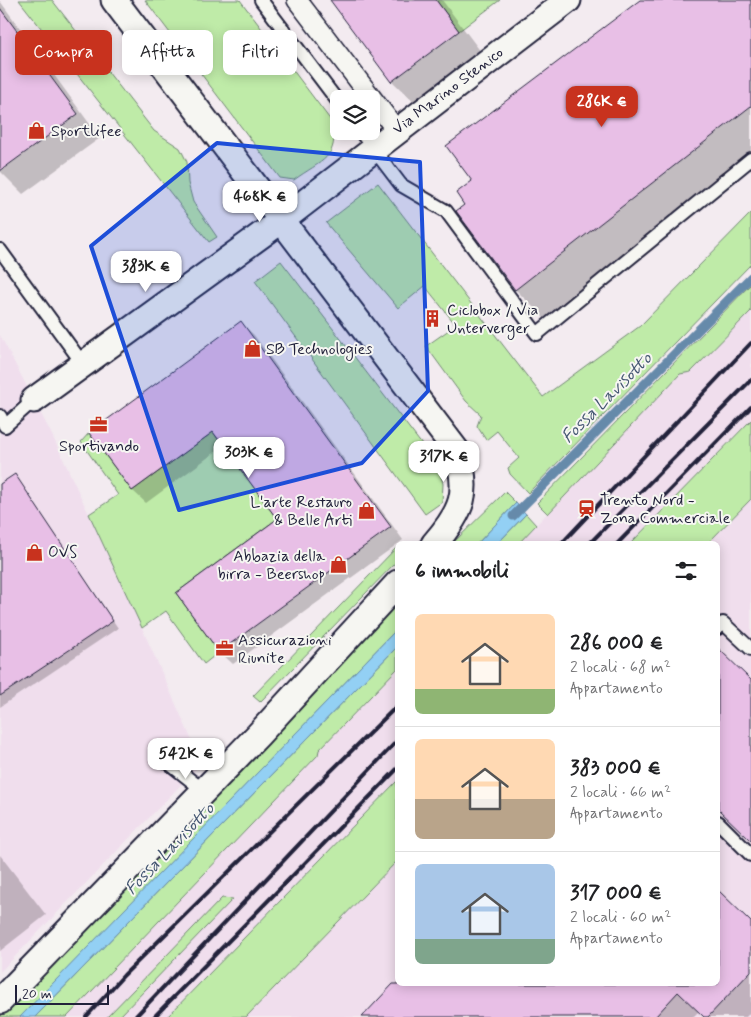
<!DOCTYPE html>
<html lang="it">
<head>
<meta charset="utf-8">
<style>
  body { margin:0; font-family:Mynerve,sans-serif; background:#f2f2f2; color:#202124; height:100vh; display:flex; flex-direction:column; font-size:19px; white-space:nowrap }
  * { box-sizing:border-box; margin:0 }
  p { font-size:16px; color:#757577 }
  .icon { flex:none; width:28px; height:28px; fill:none; stroke:currentColor; stroke-width:2; stroke-linecap:round; stroke-linejoin:round }
  .map { position:relative; flex:1; overflow:hidden }
  .panel { position:absolute; left:395px; top:541px; width:325px; height:445px; display:flex; flex-direction:column; background:#fff; border-radius:8px; box-shadow:0 2px 12px #0003 }
  .panel>* { flex:none }
  .guide { position:absolute; left:15px; top:30px; width:305px; height:45px; display:flex; gap:10px }
  .tools { position:absolute; left:330px; top:90px; display:grid; gap:10px }
  .tools a { display:grid; place-items:center; width:50px; height:50px; border-radius:8px; background:#fff; box-shadow:0 2px 12px #0003; font-size:25px }
  .scale { position:absolute; left:15px; bottom:12px; width:94px; box-sizing:border-box; padding-left:5px; border:2px solid #22223b; border-top:0; font-size:14px; line-height:18px; white-space:nowrap; color:#22223b; -webkit-text-stroke:4px #f6f6f2; paint-order:stroke }
  .price { position:absolute; translate:-50% -42px; padding:0 11px; border-radius:10px; background:#fff; color:#222; font-size:16px; line-height:32px; filter:drop-shadow(0 1px 2px #0008) }
  .price::after { content:''; position:absolute; left:50%; top:30px; width:15px; height:11px; margin-left:-8px; background:inherit; clip-path:polygon(0 0,100% 0,50% 100%) }
  .price.on { background:#c8321e; color:#fff }
  ul { padding:0; list-style:none }
  li { display:flex; align-items:center; gap:15px; height:125px; padding:0 20px }
  li+li { border-top:1px solid #e0e0e0 }
  li span { display:grid; place-items:center; flex:none; width:140px; height:100px; border-radius:8px; color:#555 }
  li>.icon { margin-inline-start:auto }
  span .icon { width:60px; height:60px; fill:#fffc; stroke-width:1 }
  li b { font-size:21px }
  h2 { display:flex; justify-content:space-between; align-items:center; height:60px; padding:0 20px; font-size:21px }
  .chip { padding:0 18px; border-radius:8px; background:#fff; box-shadow:0 2px 12px #0003; font-size:18px; line-height:45px }
  .chip.on { background:#c8321e; color:#fff }
  .map>svg:first-child { display:block }
</style>
</head>
<body>
<div class="map">
<svg width="751" height="1017" viewBox="0 0 751 1017">
  <rect width="100%" height="100%" fill="#f3ebf0"/>
  <filter id="ink" filterUnits="userSpaceOnUse"><feTurbulence type="fractalNoise" baseFrequency=".02" numOctaves="2"/><feDisplacementMap in="SourceGraphic" scale="10" xChannelSelector="R" yChannelSelector="G"/><feConvolveMatrix kernelMatrix="1 2 1 2 8 2 1 2 1" color-interpolation-filters="sRGB"/></filter>
  <g filter="url(#ink)">
    <g fill="#f0deed">
      <polygon points="751,311 751,420 630,544 518,544 680,374 691,372"/>
      <polygon points="0,335 51,433 142,628 202,763 0,972"/>
      <polygon points="751,499 751,1017 246,1017 397,861 398,984 718,984 718,544 707,544"/>
      <polygon points="397,669 397,781 167,1017 67,1017 318,755 319,750"/>
    </g>
    <g fill="#bfeba8" stroke="#708672">
      <polygon points="19,0 52,0 154,131 180,148 187,162 188,183 193,202 217,237 209,242"/>
      <path d="M145,0H240L332,122C340,159 321,160 294,180L280,178Z"/>
      <polygon points="436,0 500,0 459,31"/>
      <polygon points="378,183 543,397 640,326 751,213 751,264 528,493 510,474 508,468 519,458 497,431 486,440 477,426 481,415 466,401 426,346 456,325 425,286 398,308 326,223"/>
      <polygon points="281,261 439,467 443,484 442,502 425,514 255,281"/>
      <polygon points="751,284 751,311 691,372 680,374 548,514 537,503"/>
      <polygon points="751,420 751,499 707,544 630,544"/>
      <polygon points="213,432 277,519 176,593 219,652 204,664 166,611 142,628 89,514 118,495 81,442 89,433 132,491"/>
      <polygon points="505,492 516,503 477,544 452,544"/>
      <polygon points="526,514 536,525 518,544 497,544"/>
      <polygon points="397,547 397,561 260,702 253,696"/>
      <polygon points="397,601 397,629 21,1017 0,1017"/>
      <polygon points="397,647 397,669 319,750 318,755 67,1017 35,1017"/>
      <polygon points="397,781 397,861 246,1017 167,1017"/>
      <polygon points="222,898 233,899 119,1017 107,1017"/>
    </g>
    <g fill="#93d0f4" stroke="#668aaa">
      <polygon points="516,503 526,514 497,544 477,544"/>
      <polygon points="397,629 397,647 35,1017 20,1017"/>
    </g>
    <g fill="#0003">
      <polygon points="332,0 442,0 487,60 422,110 392,81"/>
      <polygon points="642,0 751,0 751,158 545,319 516,290 458,211 466,205 473,181"/>
      <polygon points="0,1 100,138 23,194 0,171"/>
      <polygon points="241,323 254,335 403,540 233,664 220,652 178,594 279,519 225,445 146,503 133,491 91,433"/>
      <polygon points="15,475 118,628 0,707 0,485"/>
      <polygon points="723,655 751,682 751,840 718,807 718,660"/>
      <polygon points="0,855 46,915 0,951"/>
      <polygon points="718,892 751,924 751,1011 746,1017 705,1017 699,1011 693,1017 363,1017 398,981 398,984 718,984"/>
    </g>
    <g fill="none" stroke-linecap="round" stroke-linejoin="round">
      <polyline stroke="#668aaa" stroke-width="9" points="513,516 751,277"/>
    </g>
    <g fill="#e8bfe6" stroke="#22223b">
      <polygon points="330,0 436,0 459,31 391,82"/>
      <polygon points="640,0 751,0 751,106 515,290 456,211 464,205 456,193 472,181 446,146"/>
      <polygon points="0,8 78,114 0,171"/>
      <polygon points="241,321 391,527 219,652 176,593 277,519 213,432 132,491 89,433"/>
      <polygon points="15,474 113,621 0,696 0,484"/>
      <polygon points="718,648 751,680 751,841 718,809"/>
      <polygon points="718,890 751,922 751,971 708,1017 704,1017 678,992 655,1017 362,1017 393,984 718,984"/>
    </g>
    <g fill="none" stroke-linecap="round" stroke-linejoin="round">
      <defs>
        <g id="service">
          <polyline points="261,0 339,103"/>
          <polyline points="360,131 401,185 446,211 537,334 751,159"/>
          <polyline points="0,250 83,364"/>
          <polyline points="0,416 5,426 34,400"/>
          <polyline points="718,628 723,623 751,649"/>
          <polyline points="165,760 203,790"/>
          <polyline points="718,822 751,855"/>
        </g>
        <polyline id="pedestrian" points="297,0 397,131"/>
        <g id="minor">
          <path d="M114,0L456,450C471,492 462,512 434,544"/>
          <polyline points="34,400 282,220 568,0"/>
          <polyline points="0,1001 258,735 398,583"/>
        </g>
      </defs>
      <use href="#service" stroke="#22223b" stroke-width="16"/>
      <use href="#pedestrian" stroke="#22223b" stroke-width="22"/>
      <use href="#minor" stroke="#22223b" stroke-width="29"/>
      <use href="#service" stroke="#f6f6f2" stroke-width="12"/>
      <use href="#pedestrian" stroke="#f6f6f2" stroke-width="19"/>
      <use href="#minor" stroke="#f6f6f2" stroke-width="25"/>
      <g stroke="#22223b" stroke-width="4">
        <polyline points="561,544 751,343"/>
        <polyline points="589,544 751,380"/>
        <polyline points="617,544 751,407"/>
        <polyline points="86,1017 124,975 398,705"/>
        <polyline points="135,1017 398,740"/>
        <polyline points="154,1017 398,768"/>
      </g>
    </g>
  </g>
  <path fill="#1d4ed8" fill-opacity="0.2" stroke="#1d4ed8" stroke-width="4" stroke-linejoin="round" d="M217,143L420,162L428,391L362,463L179,510L91,246Z"/>
  <defs>
    <symbol id="shop-bare" viewBox="-9 -9 18 18"><path d="M-5-2.5h2.3a2.7 3.5 0 0 1 5.4 0H5L5.5 6h-11ZM-1.5-2.5h3a1.5 2.3 0 0 0-3 0Z" fill="#c8321e" stroke="#f6f6f2" stroke-width="2.5" paint-order="stroke"/></symbol>
    <symbol id="building-bare" viewBox="-9 -9 18 18"><path d="M-4-6H4V6H1V3H-1V6H-4ZM-2.5-4.3h1.7v1.8h-1.7ZM.8-4.3h1.7v1.8H.8ZM-2.5-1h1.7V.8h-1.7ZM.8-1h1.7V.8H.8Z" fill="#c8321e" stroke="#f6f6f2" stroke-width="2.5" paint-order="stroke"/></symbol>
    <symbol id="office-bare" viewBox="-9 -9 18 18"><path d="M-6-3h4V-5.5h4V-3h4V5H-6ZM-1-4.5V-3h2v-1.5ZM-6 0V1H6V0Z" fill="#c8321e" stroke="#f6f6f2" stroke-width="2.5" paint-order="stroke"/></symbol>
    <symbol id="station-bare" viewBox="-9 -9 18 18"><path d="M-3-6H3Q5-6 5-4V2Q5 4 3 4L4.5 6H3L1.5 4h-3L-3 6H-4.5L-3 4Q-5 4-5 2V-4Q-5-6-3-6ZM-3.5-4v3h7v-3ZM-3.5 1v1.5H-2V1ZM2 1v1.5H3.5V1Z" fill="#c8321e" stroke="#f6f6f2" stroke-width="2.5" paint-order="stroke"/></symbol>
  </defs>
  <g fill-rule="evenodd">
    <use href="#shop-bare" x="24" y="118" width="25" height="25"/>
    <use href="#building-bare" x="420" y="306" width="25" height="25"/>
    <use href="#shop-bare" x="240" y="336" width="25" height="25"/>
    <use href="#office-bare" x="86" y="412" width="25" height="25"/>
    <use href="#station-bare" x="574" y="496" width="25" height="25"/>
    <use href="#shop-bare" x="354" y="498" width="25" height="25"/>
    <use href="#shop-bare" x="22" y="540" width="25" height="25"/>
    <use href="#shop-bare" x="326" y="552" width="25" height="25"/>
    <use href="#office-bare" x="212" y="636" width="25" height="25"/>
  </g>
  <g text-anchor="middle" dominant-baseline="central" stroke-width="4" stroke-linejoin="round" paint-order="stroke">
    <g font-size="16" fill="#22223b" stroke="#f6f6f2">
      <text transform="translate(448 91) rotate(-37)">Via Marino Stenico</text>
    </g>
    <g font-size="16" fill="#22223b" stroke="#f6f6f2" text-anchor="start">
      <text x="51" y="131">Sportlifee</text>
      <text x="447" y="310">Ciclobox / Via<tspan x="447" dy="18">Unterverger</tspan></text>
      <text x="266" y="349">SB Technologies</text>
      <text x="99" y="446" text-anchor="middle">Sportivando</text>
      <text x="600" y="500">Trento Nord -<tspan x="600" dy="18">Zona Commerciale</tspan></text>
      <text x="352" y="502" text-anchor="end">L'arte Restauro<tspan x="352" dy="18">&amp; Belle Arti</tspan></text>
      <text x="48" y="552">OVS</text>
      <text x="325" y="556" text-anchor="end">Abbazia della<tspan x="325" dy="18">birra - Beershop</tspan></text>
      <text x="238" y="640">Assicurazioni<tspan x="238" dy="18">Riunite</tspan></text>
    </g>
    <g font-size="18" font-style="italic" fill="#445672" stroke="#f6f6f2">
      <text transform="translate(607 398) rotate(-45)">Fossa Lavisotto</text>
      <text transform="translate(170 849) rotate(-46)">Fossa Lavisotto</text>
    </g>
  </g>
</svg>
<div class="tools">
<a><svg class="icon" aria-label="layers" viewBox="0 0 24 24"><path d="M12 4l9 5-9 5-9-5zM3 14l9 5 9-5"/></svg></a>
</div>
<div class="scale">20 m</div>
<b class="price on" style="left:602px;top:128px">286K €</b>
<b class="price" style="left:260px;top:223px">468K €</b>
<b class="price" style="left:146px;top:293px">383K €</b>
<b class="price" style="left:249px;top:479px">303K €</b>
<b class="price" style="left:444px;top:483px">317K €</b>
<b class="price" style="left:186px;top:780px">542K €</b>
<div class="guide">
<a class="chip on">Compra</a>
<a class="chip">Affitta</a>
<a class="chip">Filtri</a>
</div>
<section class="panel">
<h2>6 immobili<svg class="icon" aria-label="filters" viewBox="0 0 24 24"><path d="M4 7h16M4 17h16"/><circle cx="9" cy="7" r="2"/><circle cx="15" cy="17" r="2"/></svg></h2>
<ul>
<li><span style="background:linear-gradient(#ffd9b3 75%,#8fb573 0)"><svg class="icon" aria-label="home" viewBox="0 0 24 24"><path d="M3 11l9-7 9 7M6 9v11h12V9"/></svg></span><div><b>286 000 €</b><p>2 locali · 68 m²</p><p>Appartamento</p></div></li>
<li><span style="background:linear-gradient(#ffd9b3 60%,#b9a48a 0)"><svg class="icon" aria-label="home" viewBox="0 0 24 24"><path d="M3 11l9-7 9 7M6 9v11h12V9"/></svg></span><div><b>383 000 €</b><p>2 locali · 66 m²</p><p>Appartamento</p></div></li>
<li><span style="background:linear-gradient(#a9c7e8 75%,#7fa58c 0)"><svg class="icon" aria-label="home" viewBox="0 0 24 24"><path d="M3 11l9-7 9 7M6 9v11h12V9"/></svg></span><div><b>317 000 €</b><p>2 locali · 60 m²</p><p>Appartamento</p></div></li>
</ul>
</section>
</div>
</body>
</html>
